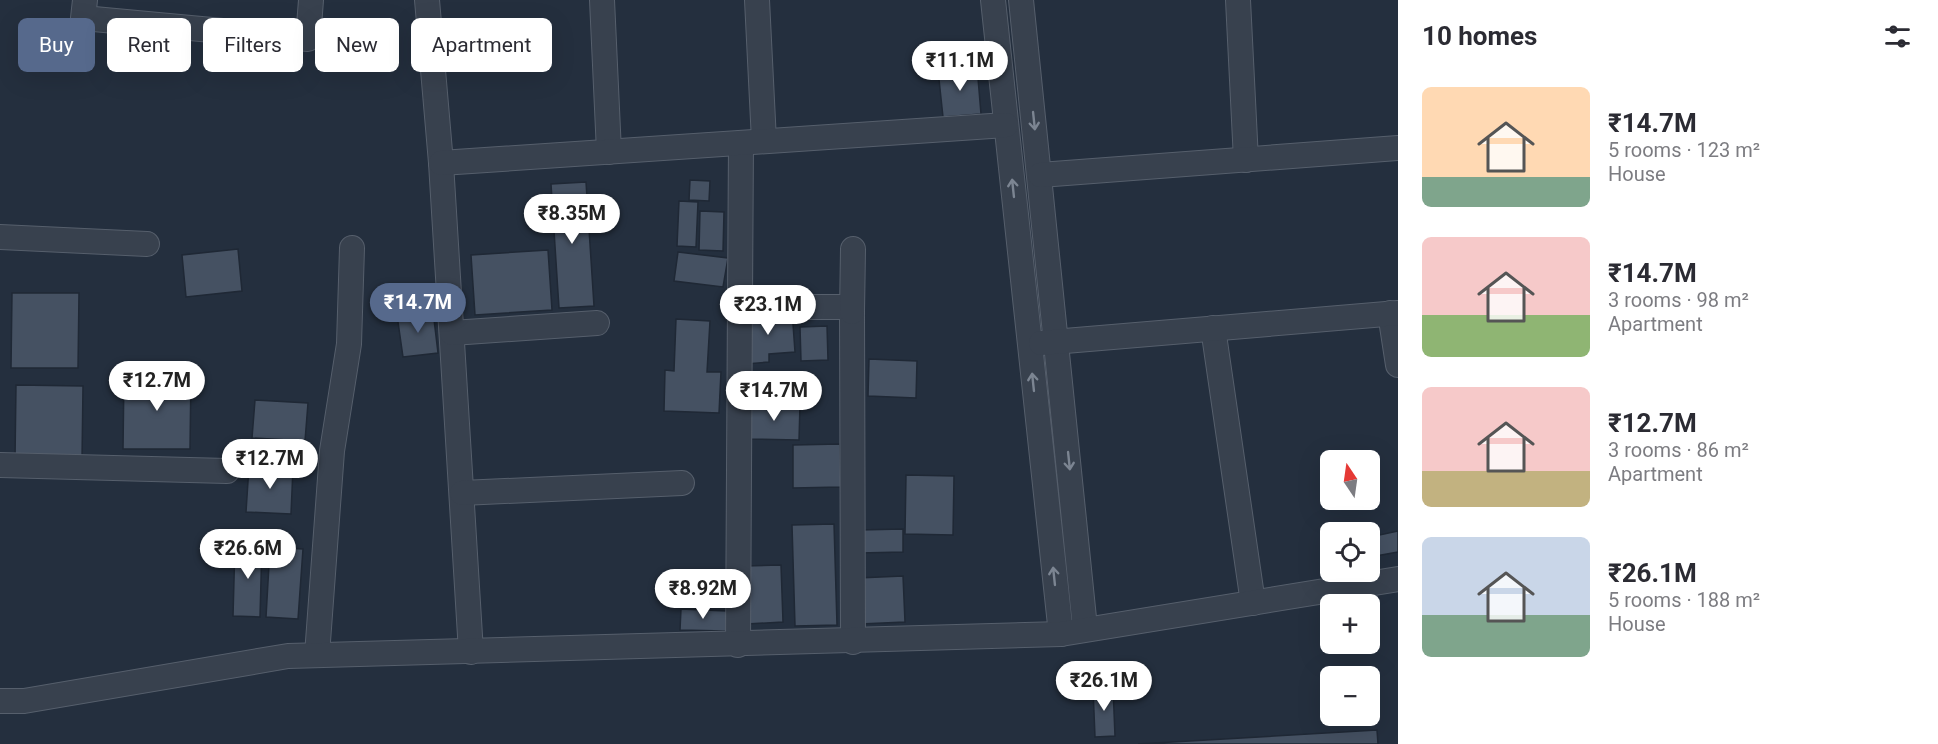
<!DOCTYPE html>
<html lang="en">
<head>
<meta charset="utf-8">
<style>
  body { margin:0; font-family:Roboto,sans-serif; background:#f7f7f7; color:#2b2b33; height:100vh; display:flex; flex-direction:column; font-size:22px; white-space:nowrap }
  * { box-sizing:border-box; margin:0 }
  p { font-size:20px; color:#7c7c81 }
  .icon { flex:none; width:33px; height:33px; fill:none; stroke:currentColor; stroke-width:2; stroke-linecap:round; stroke-linejoin:round }
  .map { position:relative; flex:1; overflow:hidden }
  .side { display:flex; flex-direction:column; background:#fff; width:540px }
  .side>* { flex:none }
  .top-card { position:absolute; left:18px; top:18px; width:570px; height:54px; display:flex; gap:12px }
  .needle { width:39px; rotate:347deg }
  .controls { position:absolute; left:1320px; top:450px; display:grid; gap:12px }
  .controls a { display:grid; place-items:center; width:60px; height:60px; border-radius:9px; background:#fff; box-shadow:0 6px 24px #0002; font-size:30px }
  .price { position:absolute; translate:-50% -51px; padding:0 14px; border-radius:21px; background:#fff; color:#222; font-size:20px; line-height:39px; filter:drop-shadow(0 2px 3px #0008) }
  .price::after { content:''; position:absolute; left:50%; top:36px; width:18px; height:14px; margin-left:-9px; background:inherit; clip-path:polygon(0 0,100% 0,50% 100%) }
  .price.current { background:#56698c; color:#fff }
  ul { padding:0; list-style:none }
  li { display:flex; align-items:center; gap:18px; height:150px; padding:0 24px }
  li span { display:grid; place-items:center; flex:none; width:168px; height:120px; border-radius:9px; color:#555 }
  li>.icon { margin-inline-start:auto }
  span .icon { width:72px; height:72px; fill:#fffc; stroke-width:1 }
  li b { font-size:26px }
  h2 { display:flex; justify-content:space-between; align-items:center; height:72px; padding:0 24px; font-size:26px }
  .pill { padding:0 21px; border-radius:9px; background:#fff; box-shadow:0 6px 24px #0002; font-size:21px; line-height:54px }
  .pill.current { background:#56698c; color:#fff }
  main { display:flex; flex:1; min-height:0 }
  .map>svg:first-child { display:block }
</style>
</head>
<body>
<main>
<div class="map">
<svg width="1398" height="744" viewBox="0 0 1398 744">
  <rect width="100%" height="100%" fill="#242f3e"/>
  <g fill="#455162" stroke="#1f2835" stroke-width="1.5">
    <polygon points="977,66 981,114 943,117 938,70"/>
    <polygon points="690,180 710,181 709,201 689,200"/>
    <polygon points="586,182 594,306 559,308 551,184"/>
    <polygon points="679,201 698,202 696,247 677,246"/>
    <polygon points="700,211 724,212 723,251 699,250"/>
    <polygon points="238,249 242,291 186,297 182,255"/>
    <polygon points="548,250 552,310 475,315 471,255"/>
    <polygon points="678,252 728,258 723,287 674,281"/>
    <polygon points="12,293 79,293 78,368 11,368"/>
    <polygon points="792,310 795,352 769,354 769,362 746,364 743,319"/>
    <polygon points="433,311 438,353 403,357 397,315"/>
    <polygon points="676,319 710,321 707,372 721,372 719,413 664,411 665,370 674,371"/>
    <polygon points="827,326 828,360 801,361 800,327"/>
    <polygon points="869,359 917,361 916,398 868,396"/>
    <polygon points="124,374 191,375 190,449 123,449"/>
    <polygon points="16,385 83,386 82,460 15,460"/>
    <polygon points="255,400 308,403 305,441 252,438"/>
    <polygon points="750,404 800,405 799,440 749,439"/>
    <polygon points="840,444 841,487 793,488 793,445"/>
    <polygon points="249,466 293,468 291,514 246,512"/>
    <polygon points="906,475 954,476 953,535 905,534"/>
    <polygon points="834,524 837,625 795,626 792,525"/>
    <polygon points="903,529 903,552 859,553 859,530"/>
    <polygon points="1398,531 1398,552 1370,557 1370,537"/>
    <polygon points="235,544 262,544 260,617 233,616"/>
    <polygon points="270,547 303,549 298,619 266,617"/>
    <polygon points="781,565 783,622 746,624 744,566"/>
    <polygon points="903,576 905,622 860,624 858,578"/>
    <polygon points="681,609 727,611 726,631 680,630"/>
    <polygon points="1113,687 1115,736 1095,737 1093,688"/>
    <polygon points="1377,730 1378,744 1138,744"/>
  </g>
  <g fill="none" stroke-linecap="round" stroke-linejoin="round">
    <defs>
      <g id="minor">
        <polyline points="85,0 83,18 308,39 311,0"/>
        <polyline points="427,0 441,163 471,652"/>
        <polyline points="602,0 609,152"/>
        <polyline points="757,0 764,141"/>
        <polyline points="993,0 1061,634"/>
        <polyline points="1021,0 1085,628"/>
        <polyline points="1238,0 1246,160"/>
        <polyline points="741,143 740,299 748,307 843,307 852,312 853,642"/>
        <polyline points="441,163 1006,125"/>
        <polyline points="1040,175 1398,148"/>
        <polyline points="0,237 147,244"/>
        <polyline points="852,312 853,249"/>
        <polyline points="1390,313 1398,365"/>
        <polyline points="1213,328 1253,603"/>
        <polyline points="452,333 597,323"/>
        <polyline points="1041,343 1398,313"/>
        <polyline points="0,465 227,471"/>
        <polyline points="462,493 682,483"/>
        <polyline points="738,645 740,299"/>
        <polyline points="317,655 332,451 349,344 352,248"/>
        <polyline points="0,701 24,701 288,656 1061,634 1398,579"/>
      </g>
    </defs>
    <use href="#minor" stroke="#565f6c" stroke-width="26"/>
    <use href="#minor" stroke="#38414e" stroke-width="24"/>
  </g>
  <defs><path id="oneway-shaft" d="M-6 0H5M1.5-3L5.5 0L1.5 3" fill="none" stroke-width="1.6" stroke-linecap="round" stroke-linejoin="round" transform="scale(1.5)"/></defs>
  <g stroke="#7c8592">
    <use href="#oneway-shaft" transform="translate(1034 121) rotate(84)"/>
    <use href="#oneway-shaft" transform="translate(1013 188) rotate(-96)"/>
    <use href="#oneway-shaft" transform="translate(1033 382) rotate(-96)"/>
    <use href="#oneway-shaft" transform="translate(1069 461) rotate(84)"/>
    <use href="#oneway-shaft" transform="translate(1054 576) rotate(-96)"/>
  </g>
</svg>
<div class="controls">
<a><svg class="needle" viewBox="-14 -14 28 28"><path d="M0-13l5 13h-10z" fill="#e53935"/><path d="M0 13l5-13h-10z" fill="#7c7c81"/></svg></a>
<a><svg class="icon" aria-label="locate" viewBox="0 0 24 24"><circle cx="12" cy="12" r="6"/><path d="M12 2v4M12 18v4M2 12h4M18 12h4"/></svg></a>
<a>+</a>
<a>−</a>
</div>
<b class="price" style="left:960px;top:92px">₹11.1M</b>
<b class="price" style="left:572px;top:245px">₹8.35M</b>
<b class="price current" style="left:418px;top:334px">₹14.7M</b>
<b class="price" style="left:768px;top:336px">₹23.1M</b>
<b class="price" style="left:157px;top:412px">₹12.7M</b>
<b class="price" style="left:774px;top:422px">₹14.7M</b>
<b class="price" style="left:270px;top:490px">₹12.7M</b>
<b class="price" style="left:248px;top:580px">₹26.6M</b>
<b class="price" style="left:703px;top:620px">₹8.92M</b>
<b class="price" style="left:1104px;top:712px">₹26.1M</b>
<div class="top-card">
<a class="pill current">Buy</a>
<a class="pill">Rent</a>
<a class="pill">Filters</a>
<a class="pill">New</a>
<a class="pill">Apartment</a>
</div>
</div>
<section class="side">
<h2>10 homes<svg class="icon" aria-label="filters" viewBox="0 0 24 24"><path d="M4 7h16M4 17h16"/><circle cx="9" cy="7" r="2"/><circle cx="15" cy="17" r="2"/></svg></h2>
<ul>
<li><span style="background:linear-gradient(#ffd9b3 75%,#7fa58c 0)"><svg class="icon" aria-label="home" viewBox="0 0 24 24"><path d="M3 11l9-7 9 7M6 9v11h12V9"/></svg></span><div><b>₹14.7M</b><p>5 rooms · 123 m²</p><p>House</p></div></li>
<li><span style="background:linear-gradient(#f6c9c9 65%,#8fb573 0)"><svg class="icon" aria-label="home" viewBox="0 0 24 24"><path d="M3 11l9-7 9 7M6 9v11h12V9"/></svg></span><div><b>₹14.7M</b><p>3 rooms · 98 m²</p><p>Apartment</p></div></li>
<li><span style="background:linear-gradient(#f6c9c9 70%,#c2b280 0)"><svg class="icon" aria-label="home" viewBox="0 0 24 24"><path d="M3 11l9-7 9 7M6 9v11h12V9"/></svg></span><div><b>₹12.7M</b><p>3 rooms · 86 m²</p><p>Apartment</p></div></li>
<li><span style="background:linear-gradient(#c9d6e8 65%,#7fa58c 0)"><svg class="icon" aria-label="home" viewBox="0 0 24 24"><path d="M3 11l9-7 9 7M6 9v11h12V9"/></svg></span><div><b>₹26.1M</b><p>5 rooms · 188 m²</p><p>House</p></div></li>
</ul>
</section>
</main>
</body>
</html>
